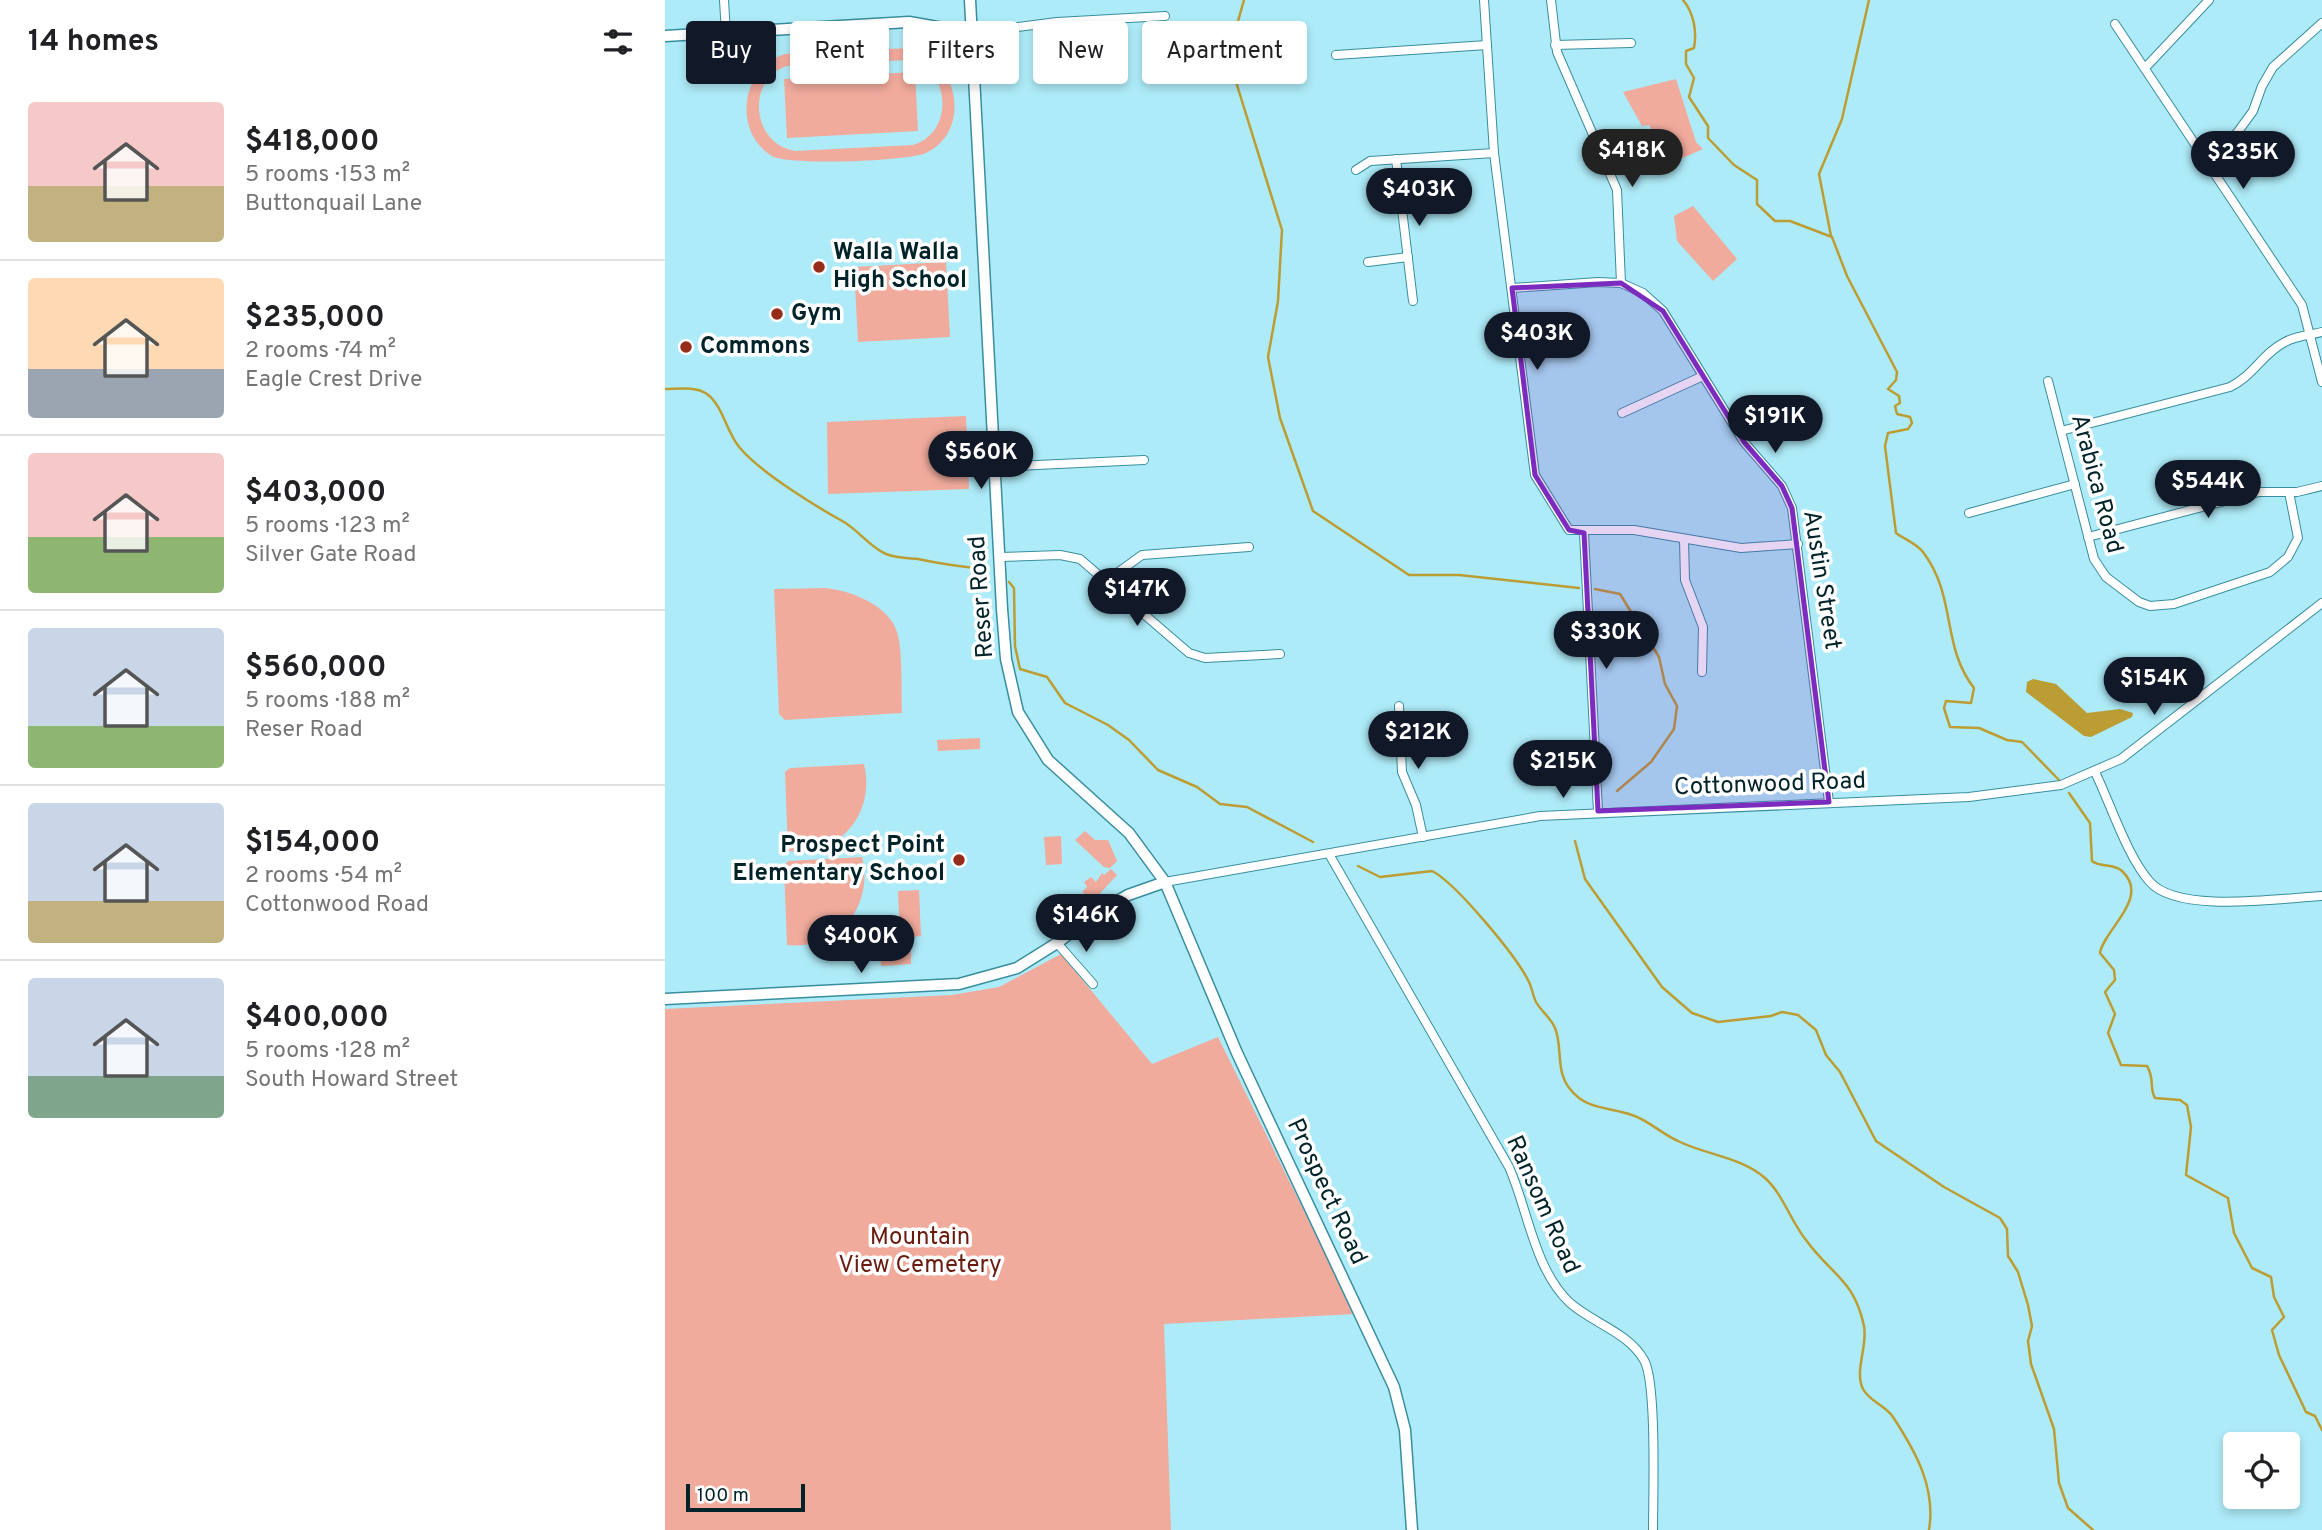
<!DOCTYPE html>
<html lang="en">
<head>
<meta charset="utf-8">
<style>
  body { margin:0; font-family:Overpass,sans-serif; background:#f6f6f6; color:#202124; height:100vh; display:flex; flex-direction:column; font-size:26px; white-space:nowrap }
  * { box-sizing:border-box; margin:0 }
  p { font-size:23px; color:#757577 }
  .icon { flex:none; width:38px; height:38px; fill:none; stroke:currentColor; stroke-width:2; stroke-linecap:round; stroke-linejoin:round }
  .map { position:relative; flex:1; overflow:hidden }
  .sheet { display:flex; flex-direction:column; background:#fff; width:665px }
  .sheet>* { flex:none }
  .hud { position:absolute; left:21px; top:21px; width:665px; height:63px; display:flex; gap:14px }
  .controls { position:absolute; left:1558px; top:1432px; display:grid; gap:14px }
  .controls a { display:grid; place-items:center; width:77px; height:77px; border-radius:7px; background:#fff; box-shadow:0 4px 10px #0003; font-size:35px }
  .scale { position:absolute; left:21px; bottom:18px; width:119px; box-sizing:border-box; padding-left:7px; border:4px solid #002329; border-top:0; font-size:19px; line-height:24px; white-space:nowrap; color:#002329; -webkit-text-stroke:5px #fff; paint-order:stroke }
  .price { position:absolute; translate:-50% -60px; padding:0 16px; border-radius:24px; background:#111827; color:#fff; font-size:23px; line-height:46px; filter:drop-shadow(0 2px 4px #0008) }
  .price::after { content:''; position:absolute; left:50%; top:42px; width:21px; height:16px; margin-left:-10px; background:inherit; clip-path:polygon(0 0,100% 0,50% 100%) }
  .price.current { background:#222; color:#fff }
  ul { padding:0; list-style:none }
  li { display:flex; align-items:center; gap:21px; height:175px; padding:0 28px }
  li+li { border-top:2px solid #e0e0e0 }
  li span { display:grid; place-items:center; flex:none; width:196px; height:140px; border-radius:7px; color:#555 }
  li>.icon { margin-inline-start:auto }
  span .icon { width:84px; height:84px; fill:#fffc; stroke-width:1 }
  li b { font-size:30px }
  h2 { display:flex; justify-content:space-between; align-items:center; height:84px; padding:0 28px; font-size:30px }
  .pill { padding:0 24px; border-radius:7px; background:#fff; box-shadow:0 4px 10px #0003; font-size:24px; line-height:63px }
  .pill.current { background:#111827; color:#fff }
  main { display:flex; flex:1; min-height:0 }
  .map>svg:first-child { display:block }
</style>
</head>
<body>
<main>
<section class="sheet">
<h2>14 homes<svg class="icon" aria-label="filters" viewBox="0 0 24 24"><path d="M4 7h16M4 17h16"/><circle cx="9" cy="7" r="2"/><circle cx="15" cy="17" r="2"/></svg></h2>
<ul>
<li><span style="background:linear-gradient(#f6c9c9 60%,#c2b280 0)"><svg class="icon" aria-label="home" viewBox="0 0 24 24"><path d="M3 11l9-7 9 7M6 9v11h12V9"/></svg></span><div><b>$418,000</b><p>5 rooms · 153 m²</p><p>Buttonquail Lane</p></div></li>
<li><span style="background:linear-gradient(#ffd9b3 65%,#9aa5b1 0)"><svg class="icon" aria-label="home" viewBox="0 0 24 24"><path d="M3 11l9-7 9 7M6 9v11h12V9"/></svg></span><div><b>$235,000</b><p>2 rooms · 74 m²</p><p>Eagle Crest Drive</p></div></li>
<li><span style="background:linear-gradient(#f6c9c9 60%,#8fb573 0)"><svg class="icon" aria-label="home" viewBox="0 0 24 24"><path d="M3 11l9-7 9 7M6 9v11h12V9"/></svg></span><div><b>$403,000</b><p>5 rooms · 123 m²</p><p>Silver Gate Road</p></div></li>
<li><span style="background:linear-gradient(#c9d6e8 70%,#8fb573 0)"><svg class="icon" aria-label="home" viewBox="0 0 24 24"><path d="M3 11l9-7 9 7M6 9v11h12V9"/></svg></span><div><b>$560,000</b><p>5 rooms · 188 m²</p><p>Reser Road</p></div></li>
<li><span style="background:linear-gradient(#c9d6e8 70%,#c2b280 0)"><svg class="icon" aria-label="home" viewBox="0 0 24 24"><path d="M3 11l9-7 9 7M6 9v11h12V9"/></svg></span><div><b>$154,000</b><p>2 rooms · 54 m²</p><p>Cottonwood Road</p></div></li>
<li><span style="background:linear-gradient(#c9d6e8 70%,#7fa58c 0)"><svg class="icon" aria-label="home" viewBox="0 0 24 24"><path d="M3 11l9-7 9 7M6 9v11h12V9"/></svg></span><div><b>$400,000</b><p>5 rooms · 128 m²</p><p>South Howard Street</p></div></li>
</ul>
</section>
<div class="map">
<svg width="1657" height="1530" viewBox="0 0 1657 1530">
  <rect width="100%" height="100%" fill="#aeebf8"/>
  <g fill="#f1ab9d" fill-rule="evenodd">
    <path d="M244,48C292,56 309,130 261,153C243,161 124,166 107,156C67,132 76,67 120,54ZM243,60C286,67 290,133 248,145L130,151C87,145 80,79 122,66Z"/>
    <polygon points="250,72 253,131 122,138 119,79"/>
    <polygon points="1011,79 1031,142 1038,149 1006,163 984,125 977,126 958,92"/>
    <polygon points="1028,206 1072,259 1048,281 1012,241 1009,216"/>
    <polygon points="281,262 285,337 193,342 189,267"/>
    <polygon points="301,416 304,489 163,494 162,422"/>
    <path d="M161,588C186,591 224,605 232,632C238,650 236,693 237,713L120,720L114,714L109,589Z"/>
    <polygon points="315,738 315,749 273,751 272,740"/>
    <path d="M199,764C211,814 174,857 123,851L120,772L125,768Z"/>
    <polygon points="420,831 430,840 443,840 452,861 445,868 439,867 410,840"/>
    <polygon points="396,836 397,864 381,865 379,837"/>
    <path d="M197,857C209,906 174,950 122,945L119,866L123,861Z"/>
    <polygon points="446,869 452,875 428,901 417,892 422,887 419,882 426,877 431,882 437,873 439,875"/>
    <polygon points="254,890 256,936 235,938 233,891"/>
    <polygon points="246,943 246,964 216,966 215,945"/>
    <polygon points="396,954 487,1064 553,1037 690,1314 499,1324 506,1530 0,1530 0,1009 287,995 334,987"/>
  </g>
  <polygon fill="#bc9d33" points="1368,679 1391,684 1422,713 1455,709 1468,713 1467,717 1426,737 1419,736 1361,692 1362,682"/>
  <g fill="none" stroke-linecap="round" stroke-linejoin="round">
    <g stroke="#bc9d33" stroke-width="2.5">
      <polyline points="579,0 563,56 617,230 613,301 603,357 615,418 648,511 744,575 794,575 914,588"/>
      <path d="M1018,0C1029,13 1032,32 1029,48L1021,51V64L1029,78L1024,97L1043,126V138L1069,165L1092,180V204L1110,221H1125L1167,237L1182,276L1232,372L1231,380L1223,389L1234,396L1235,403L1230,406L1232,414L1245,417L1247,423L1243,429L1223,433L1220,446L1231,533C1239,539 1252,544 1258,552C1292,597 1276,646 1309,688L1306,703L1281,701L1279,708L1285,727L1314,728L1342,740L1357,742L1394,780"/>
      <polyline points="1166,236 1154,174 1177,119 1204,0"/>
      <path d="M0,389C13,389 30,386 42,394C59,407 61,432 75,448C95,472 150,506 179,522C194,531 205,547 221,554C231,558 242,558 253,559C276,564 298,567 321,569"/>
      <polyline points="344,582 349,588 350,646 355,669 382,677 400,703 443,725 464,740 493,770 532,787 555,804 582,807 648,842"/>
      <polyline points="930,589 955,594 994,657 1000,684 1012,706 1009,729 986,762 952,791"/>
      <path d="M1404,793L1425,823L1427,861C1436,868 1448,863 1457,871C1486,898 1439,929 1435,953L1449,970L1450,980L1440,992L1450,1014L1443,1033L1456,1065L1482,1066C1490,1079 1484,1088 1490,1098L1515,1100L1522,1105L1526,1127L1521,1175L1563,1198L1569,1233L1587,1268L1606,1277L1609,1297L1619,1317L1607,1330L1614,1355L1641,1412L1650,1416L1657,1430"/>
      <polyline points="910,841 920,879 997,987 1027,1013 1053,1022 1106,1016 1117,1012 1133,1015 1151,1030 1161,1055 1175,1072 1211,1141 1279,1187 1335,1218 1342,1229 1343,1256 1353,1272 1363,1305 1367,1326 1363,1341 1366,1364 1389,1429 1394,1483 1403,1508 1428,1530"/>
      <path d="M693,866L715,877L767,871C791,883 852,957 864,982C867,988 868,996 871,1002C876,1011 886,1018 890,1028C898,1047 890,1071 905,1089C921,1110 944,1107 967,1115C983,1120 997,1134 1013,1141C1041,1155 1076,1157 1100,1178C1118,1194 1126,1222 1141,1240C1166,1275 1189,1279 1199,1326C1203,1346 1189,1371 1198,1389C1205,1402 1220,1405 1228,1417C1251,1452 1271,1488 1264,1530"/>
    </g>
    <defs>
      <g id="minor">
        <polyline points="59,0 61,34"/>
        <polyline points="819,0 829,153 870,475 904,530 969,530 1076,548 1133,544"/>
        <polyline points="886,0 892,52 952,190 956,283"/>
        <polyline points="1450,24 1637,305 1657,382"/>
        <polyline points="306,33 392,22 500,16"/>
        <polyline points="890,45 966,43"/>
        <polyline points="671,55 822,45"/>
        <polyline points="1480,68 1544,0"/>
        <polyline points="731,159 748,301"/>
        <polyline points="1539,159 1572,133 1588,111 1597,86 1608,67 1657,23"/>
        <polyline points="691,170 705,161 829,153"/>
        <polyline points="703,262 743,257"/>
        <polyline points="847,288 933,282 956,283 978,293 998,311 1079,442 1117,486 1127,508 1164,802"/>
        <polyline points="1383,381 1429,559 1441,577 1474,602 1485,606 1509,604 1605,572 1623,557 1633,538 1624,492"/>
        <polyline points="957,413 1038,376"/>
        <path d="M1396,431L1565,387C1588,376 1598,353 1620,342C1630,336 1645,335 1657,332"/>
        <polyline points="330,467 479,460"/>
        <polyline points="1304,513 1410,484"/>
        <polyline points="919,533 933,811"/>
        <polyline points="1423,537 1594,492 1632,492 1657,486"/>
        <polyline points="1019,540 1020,580 1038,627 1037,672"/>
        <polyline points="335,557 395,555 415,559 524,653 540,658 615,654"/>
        <polyline points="441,581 477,555 584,547"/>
        <polyline points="734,706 737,772 751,805 758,837"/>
        <path d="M1430,772C1446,805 1462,856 1485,882C1513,914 1616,898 1657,896"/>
        <path d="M664,854L844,1167C863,1210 869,1268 904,1302C927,1323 963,1332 979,1360C992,1382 988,1498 988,1530"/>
        <polyline points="500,882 875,816 1304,797 1396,785 1456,759 1657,603"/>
        <polyline points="392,943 428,984"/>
      </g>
      <g id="major">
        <polyline points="305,0 337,609 341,659 353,712 383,760 464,833 500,882 572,1053 729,1387 740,1430 747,1530"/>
        <polyline points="0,36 244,22 306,33"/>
        <polyline points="0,999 294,984 352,968 392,943 433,912 463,895 500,882"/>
      </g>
    </defs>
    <use href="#minor" stroke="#388e9e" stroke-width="10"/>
    <use href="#major" stroke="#388e9e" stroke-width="13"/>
    <use href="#minor" stroke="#fff" stroke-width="8"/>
    <use href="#major" stroke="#fff" stroke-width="10"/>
  </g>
  <path fill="#7b2cbf" fill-opacity="0.2" stroke="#7b2cbf" stroke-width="5" stroke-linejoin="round" d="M956,283L998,311L1079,442L1117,486L1127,508L1164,802L933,811L919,533L904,530L870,475L847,288Z"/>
  <g fill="#962d1b" stroke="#fff" stroke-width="2.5">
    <circle cx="154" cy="267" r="7"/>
    <circle cx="112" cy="314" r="7"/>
    <circle cx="21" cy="347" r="7"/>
    <circle cx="294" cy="860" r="7"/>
  </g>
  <g text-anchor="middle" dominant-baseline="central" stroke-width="7" stroke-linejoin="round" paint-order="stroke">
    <g font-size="24" font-weight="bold" fill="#002329" stroke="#fff" text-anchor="start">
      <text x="168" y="253">Walla Walla<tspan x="168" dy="28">High School</tspan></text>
      <text x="126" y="314">Gym</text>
      <text x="35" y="347">Commons</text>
      <text x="280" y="846" text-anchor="end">Prospect Point<tspan x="280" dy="28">Elementary School</tspan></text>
    </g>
    <g font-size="24" fill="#002329" stroke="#fff">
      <text transform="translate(1431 484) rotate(75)">Arabica Road</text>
      <text transform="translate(1156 580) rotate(81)">Austin Street</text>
      <text transform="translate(317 597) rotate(-94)">Reser Road</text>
      <text transform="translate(1105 785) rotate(-2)">Cottonwood Road</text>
      <text transform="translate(661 1192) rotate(65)">Prospect Road</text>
      <text transform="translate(877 1205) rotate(66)">Ransom Road</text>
    </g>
    <g font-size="24" fill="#681b0e" stroke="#fff">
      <text x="255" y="1238">Mountain<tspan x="255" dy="28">View Cemetery</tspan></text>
    </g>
  </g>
</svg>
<div class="controls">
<a><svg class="icon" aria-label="locate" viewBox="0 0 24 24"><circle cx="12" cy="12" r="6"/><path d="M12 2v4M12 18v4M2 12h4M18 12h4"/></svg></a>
</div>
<div class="scale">100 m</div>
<b class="price current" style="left:967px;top:189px">$418K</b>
<b class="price" style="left:1578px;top:191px">$235K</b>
<b class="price" style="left:754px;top:228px">$403K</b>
<b class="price" style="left:872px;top:372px">$403K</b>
<b class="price" style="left:1110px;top:455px">$191K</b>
<b class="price" style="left:316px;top:491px">$560K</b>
<b class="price" style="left:1543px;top:520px">$544K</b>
<b class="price" style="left:472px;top:628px">$147K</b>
<b class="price" style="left:941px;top:671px">$330K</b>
<b class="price" style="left:1489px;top:717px">$154K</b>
<b class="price" style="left:753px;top:771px">$212K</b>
<b class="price" style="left:898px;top:800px">$215K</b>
<b class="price" style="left:421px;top:954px">$146K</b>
<b class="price" style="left:196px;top:975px">$400K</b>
<div class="hud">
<a class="pill current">Buy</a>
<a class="pill">Rent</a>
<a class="pill">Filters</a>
<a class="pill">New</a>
<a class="pill">Apartment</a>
</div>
</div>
</main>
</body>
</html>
